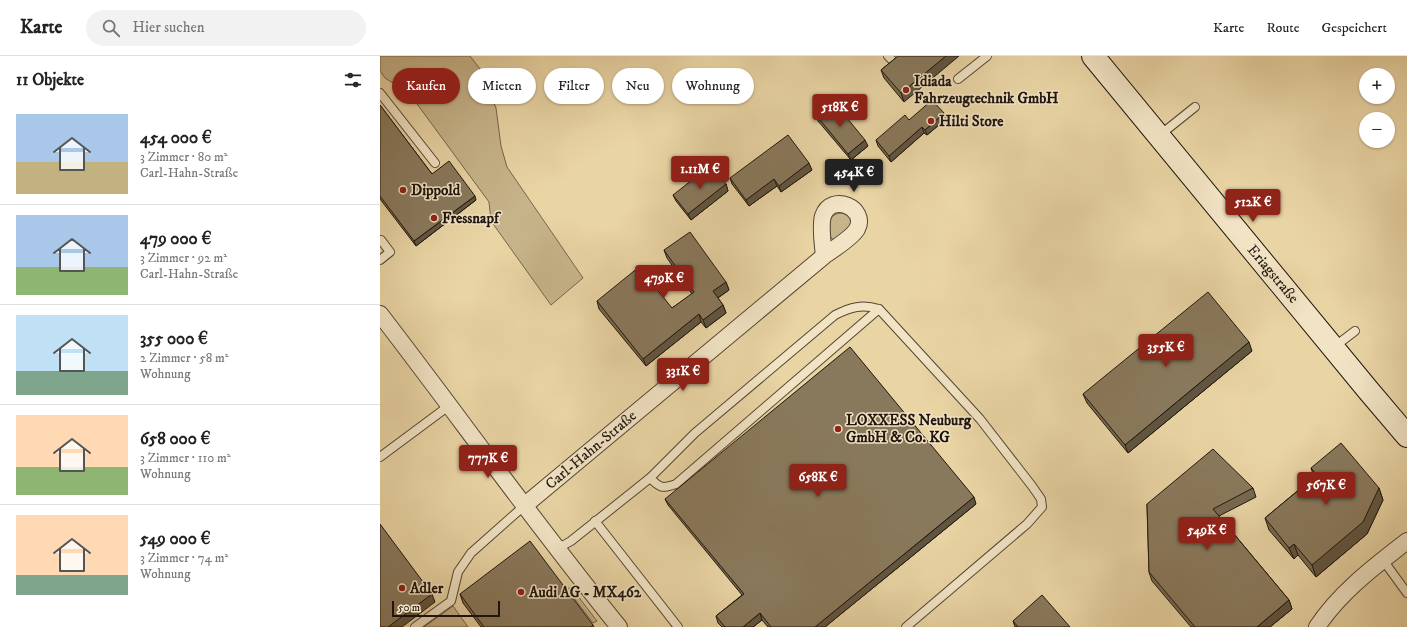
<!DOCTYPE html>
<html lang="de">
<head>
<meta charset="utf-8">
<style>
  body { margin:0; font-family:"IM FELL DW Pica",serif; background:#f2f2f2; color:#222; height:100vh; display:flex; flex-direction:column; font-size:15px; white-space:nowrap }
  * { box-sizing:border-box; margin:0 }
  p { font-size:13px; color:#767676 }
  .icon { flex:none; width:22px; height:22px; fill:none; stroke:currentColor; stroke-width:2; stroke-linecap:round; stroke-linejoin:round }
  .map { position:relative; flex:1; overflow:hidden }
  .drawer { display:flex; flex-direction:column; background:#fff; width:380px }
  .drawer>* { flex:none }
  .banner { position:absolute; left:12px; top:12px; width:380px; height:36px; display:flex; gap:8px }
  .tools { position:absolute; left:979px; top:12px; display:grid; gap:8px }
  .tools a { display:grid; place-items:center; width:36px; height:36px; border-radius:50%; background:#fff; box-shadow:0 1px 3px #0004; font-size:20px }
  .scale { position:absolute; left:12px; bottom:10px; width:108px; box-sizing:border-box; padding-left:4px; border:2px solid #20160e; border-top:0; font-size:11px; line-height:14px; white-space:nowrap; color:#20160e; -webkit-text-stroke:3px #f1e3c4; paint-order:stroke }
  .price { position:absolute; translate:-50% -34px; padding:0 9px; border-radius:4px; background:#8f2418; color:#fff; font-size:13px; line-height:26px; filter:drop-shadow(0 1px 2px #0008) }
  .price::after { content:''; position:absolute; left:50%; top:24px; width:12px; height:9px; margin-left:-6px; background:inherit; clip-path:polygon(0 0,100% 0,50% 100%) }
  .price.selected { background:#222; color:#fff }
  ul { padding:0; list-style:none }
  li { display:flex; align-items:center; gap:12px; height:100px; padding:0 16px }
  li+li { border-top:1px solid #e0e0e0 }
  li span { display:grid; place-items:center; flex:none; width:112px; height:80px; border-radius:0px; color:#555 }
  li>.icon { margin-inline-start:auto }
  span .icon { width:48px; height:48px; fill:#fffc; stroke-width:1 }
  li b { font-size:17px }
  h2 { display:flex; justify-content:space-between; align-items:center; height:48px; padding:0 16px; font-size:17px }
  .tag { padding:0 14px; border-radius:18px; background:#fff; box-shadow:0 1px 3px #0004; font-size:14px; line-height:36px }
  .tag.selected { background:#8f2418; color:#fff }
  header { display:flex; align-items:center; gap:24px; box-sizing:border-box; height:56px; padding:0 20px; background:#fff; border-bottom:1px solid #e0e0e0 }
  header strong { font-size:19px }
  nav { display:flex; gap:22px; margin-inline-start:auto; font-size:14px }
  .search { width:280px; height:36px; background:#f2f2f2; display:flex; align-items:center; gap:10px; box-sizing:border-box; padding:0 14px; border-radius:22px; color:#767676; font-size:15px }
  main { display:flex; flex:1; min-height:0 }
  .map>svg:first-child { display:block }
</style>
</head>
<body>
<header>
<strong>Karte</strong>
<div class="search"><svg class="icon" aria-label="search" viewBox="0 0 24 24"><circle cx="10" cy="10" r="6"/><path d="M15 15l6 6"/></svg>Hier suchen</div>
<nav><a>Karte</a><a>Route</a><a>Gespeichert</a></nav>
</header>
<main>
<section class="drawer">
<h2>11 Objekte<svg class="icon" aria-label="filters" viewBox="0 0 24 24"><path d="M4 7h16M4 17h16"/><circle cx="9" cy="7" r="2"/><circle cx="15" cy="17" r="2"/></svg></h2>
<ul>
<li><span style="background:linear-gradient(#a9c7e8 60%,#c2b280 0)"><svg class="icon" aria-label="home" viewBox="0 0 24 24"><path d="M3 11l9-7 9 7M6 9v11h12V9"/></svg></span><div><b>454 000 €</b><p>3 Zimmer · 80 m²</p><p>Carl-Hahn-Straße</p></div></li>
<li><span style="background:linear-gradient(#a9c7e8 65%,#8fb573 0)"><svg class="icon" aria-label="home" viewBox="0 0 24 24"><path d="M3 11l9-7 9 7M6 9v11h12V9"/></svg></span><div><b>479 000 €</b><p>3 Zimmer · 92 m²</p><p>Carl-Hahn-Straße</p></div></li>
<li><span style="background:linear-gradient(#bfe0f5 70%,#7fa58c 0)"><svg class="icon" aria-label="home" viewBox="0 0 24 24"><path d="M3 11l9-7 9 7M6 9v11h12V9"/></svg></span><div><b>355 000 €</b><p>2 Zimmer · 58 m²</p><p>Wohnung</p></div></li>
<li><span style="background:linear-gradient(#ffd9b3 65%,#8fb573 0)"><svg class="icon" aria-label="home" viewBox="0 0 24 24"><path d="M3 11l9-7 9 7M6 9v11h12V9"/></svg></span><div><b>658 000 €</b><p>3 Zimmer · 110 m²</p><p>Wohnung</p></div></li>
<li><span style="background:linear-gradient(#ffd9b3 75%,#7fa58c 0)"><svg class="icon" aria-label="home" viewBox="0 0 24 24"><path d="M3 11l9-7 9 7M6 9v11h12V9"/></svg></span><div><b>549 000 €</b><p>3 Zimmer · 74 m²</p><p>Wohnung</p></div></li>
</ul>
</section>
<div class="map">
<svg width="1027" height="571" viewBox="0 0 1027 571">
  <rect width="100%" height="100%" fill="#e9d4a4"/>
  <filter id="stains"><feTurbulence type="fractalNoise" baseFrequency=".005" numOctaves="4"/><feColorMatrix values="0 0 0 0 .2 0 0 0 0 .09 0 0 0 0 .02 0 0 0 .5 -.17"/></filter>
  <radialGradient id="worn" r=".72"><stop offset=".6" stop-color="#630" stop-opacity="0"/><stop offset="1" stop-color="#630" stop-opacity=".3"/></radialGradient>
  <g fill="#c7b48a" stroke="#74654c">
    <polygon points="0,0 90,0 100,13 116,52 121,90 127,111 203,222 171,249 111,165 109,146 29,37 5,22 0,15"/>
    <path d="M460,157C466,157 471,161 471,168L469,172L454,183H452L451,182C449,171 446,160 460,157Z"/>
    <polygon points="191,531 217,565 213,567 187,533"/>
    <polygon points="73,550 88,571 44,571"/>
  </g>
  <g fill="none" stroke-linecap="round" stroke-linejoin="round">
    <defs>
      <g id="lane">
        <polyline points="508,0 514,6"/>
        <polyline points="578,23 607,0"/>
        <polyline points="0,37 55,107"/>
        <polyline points="780,79 815,51"/>
        <polyline points="0,204 10,196 1,184"/>
        <polyline points="954,291 975,275"/>
        <polyline points="0,401 70,349"/>
        <path d="M270,422C280,432 282,433 296,428L499,253"/>
        <polyline points="215,465 298,571"/>
        <path d="M177,493L191,485L270,422L315,377L455,259C471,251 482,248 499,253L600,363L652,430L661,443L662,451L647,468L526,571"/>
        <polyline points="1003,504 1027,537"/>
        <polyline points="35,571 71,545 78,516 91,497 144,450"/>
      </g>
      <g id="street">
        <path d="M0,258C80,362 156,469 239,571"/>
        <path d="M144,450L444,200C452,194 472,182 477,173C488,152 451,136 443,160C440,169 443,191 444,200"/>
        <path d="M937,571C960,536 995,510 1027,485"/>
      </g>
      <polyline id="secondary" points="713,0 988,334 1027,380"/>
    </defs>
    <use href="#lane" stroke="#524634" stroke-width="10"/>
    <use href="#street" stroke="#524634" stroke-width="18"/>
    <use href="#secondary" stroke="#20160e" stroke-width="24"/>
    <use href="#lane" stroke="#f1e3c4" stroke-width="8"/>
    <use href="#street" stroke="#f1e3c4" stroke-width="16"/>
    <use href="#secondary" stroke="#f1e3c4" stroke-width="22"/>
  </g>
  <g fill="#76684f" stroke="#20160e">
    <polygon points="518,0 524,46 504,22 501,14"/>
    <polygon points="0,49 52,118 96,144 36,190 0,143"/>
    <polygon points="436,59 488,90 471,104 438,65"/>
    <polygon points="566,63 547,79 544,77 511,106 498,90 496,84 529,64"/>
    <polygon points="432,114 401,136 397,130 369,150 352,128 350,122"/>
    <polygon points="346,128 348,135 311,164 296,145 293,139"/>
    <polygon points="284,194 346,226 349,234 338,242 343,249 346,257 326,272 321,266 266,310 219,253 217,245 292,252 312,238 287,202"/>
    <polygon points="872,295 748,397 707,347 703,338"/>
    <polygon points="931,412 999,432 1003,444 987,478 936,521 918,499 914,503 889,474 885,462 934,421"/>
    <polygon points="873,432 876,441 839,460 909,544 912,553 890,571 811,571 772,525 769,516 767,448"/>
    <polygon points="285,443 596,448 445,571 388,571 382,564 373,571 342,571 338,567 336,560 362,539 288,449"/>
    <polygon points="80,538 213,569 214,571 101,571 83,547"/>
    <polygon points="633,565 690,571 635,571"/>
  </g>
  <g fill="#605540" stroke="#20160e">
    <polygon points="566,0 579,0 524,46 521,37"/>
    <polygon points="564,57 566,63 547,79 545,74"/>
    <polygon points="542,71 544,77 511,106 509,100"/>
    <polygon points="485,84 488,90 471,104 468,98"/>
    <polygon points="429,107 432,114 401,136 399,130"/>
    <polygon points="394,123 397,130 369,150 366,144"/>
    <polygon points="346,128 348,135 311,164 308,158"/>
    <polygon points="95,140 96,144 36,190 34,185"/>
    <polygon points="346,226 349,234 336,243 333,235"/>
    <polygon points="343,249 346,257 326,272 323,264"/>
    <polygon points="319,258 321,266 266,310 263,303"/>
    <polygon points="869,286 872,295 748,397 745,389"/>
    <polygon points="999,432 1003,444 987,478 936,521 932,509"/>
    <polygon points="594,441 596,448 445,571 435,571"/>
    <polygon points="914,488 918,499 914,503 909,492"/>
    <polygon points="52,538 55,546 22,571 8,571"/>
    <polygon points="909,544 912,553 890,571 877,571"/>
    <polygon points="380,557 382,564 373,571 363,571"/>
  </g>
  <g fill="#89795c" stroke="#20160e">
    <polygon points="518,0 566,0 521,37 501,14"/>
    <polygon points="552,44 564,57 545,74 542,71 509,100 496,84 525,59 529,64"/>
    <polygon points="453,45 485,84 468,98 436,59"/>
    <polygon points="0,49 52,118 69,105 95,140 34,185 0,140"/>
    <polygon points="408,79 429,107 399,130 394,123 366,144 350,122"/>
    <polygon points="331,109 346,128 308,158 293,139"/>
    <polygon points="310,176 346,226 333,235 343,249 323,264 319,258 263,303 217,245 259,211 292,252 314,236 284,194"/>
    <polygon points="828,236 869,286 745,389 703,338"/>
    <polygon points="470,291 594,441 435,571 391,571 380,557 363,571 345,571 336,560 364,538 285,443"/>
    <polygon points="961,387 999,432 983,466 932,509 914,488 909,492 885,462 937,419 931,412"/>
    <polygon points="833,393 873,432 833,453 909,544 877,571 815,571 769,516 767,448"/>
    <polygon points="0,468 52,538 8,571 0,571"/>
    <polygon points="150,485 213,569 211,571 104,571 80,538"/>
    <polygon points="662,539 690,571 638,571 633,565"/>
  </g>
  <g fill="#8f2418" stroke="#f1e3c4" stroke-width="1.5">
    <circle cx="526" cy="34" r="4"/>
    <circle cx="551" cy="65" r="4"/>
    <circle cx="23" cy="134" r="4"/>
    <circle cx="54" cy="162" r="4"/>
    <circle cx="458" cy="373" r="4"/>
    <circle cx="22" cy="532" r="4"/>
    <circle cx="141" cy="536" r="4"/>
  </g>
  <g text-anchor="middle" dominant-baseline="central" stroke-width="3" stroke-linejoin="round" paint-order="stroke">
    <g font-size="15" font-weight="bold" fill="#20160e" stroke="#f1e3c4" text-anchor="start">
      <text x="534" y="25">Idiada<tspan x="534" dy="17">Fahrzeugtechnik GmbH</tspan></text>
      <text x="559" y="65">Hilti Store</text>
      <text x="31" y="134">Dippold</text>
      <text x="62" y="162">Fressnapf</text>
      <text x="466" y="364">LOXXESS Neuburg<tspan x="466" dy="17">GmbH &amp; Co. KG</tspan></text>
      <text x="30" y="532">Adler</text>
      <text x="149" y="536">Audi AG - MX462</text>
    </g>
    <g font-size="15" fill="#20160e" stroke="#f1e3c4">
      <text transform="translate(893 218) rotate(50)">Eriagstraße</text>
      <text transform="translate(211 394) rotate(-40)">Carl-Hahn-Straße</text>
    </g>
  </g>
  <rect width="100%" height="100%" filter="url(#stains)"/>
  <rect width="100%" height="100%" fill="url(#worn)"/>
</svg>
<div class="tools">
<a>+</a>
<a>−</a>
</div>
<div class="scale">50 m</div>
<b class="price" style="left:460px;top:72px">518K €</b>
<b class="price" style="left:320px;top:134px">1.11M €</b>
<b class="price selected" style="left:474px;top:137px">454K €</b>
<b class="price" style="left:873px;top:167px">512K €</b>
<b class="price" style="left:284px;top:243px">479K €</b>
<b class="price" style="left:786px;top:312px">355K €</b>
<b class="price" style="left:303px;top:336px">331K €</b>
<b class="price" style="left:108px;top:423px">777K €</b>
<b class="price" style="left:438px;top:442px">658K €</b>
<b class="price" style="left:946px;top:450px">567K €</b>
<b class="price" style="left:827px;top:495px">549K €</b>
<div class="banner">
<a class="tag selected">Kaufen</a>
<a class="tag">Mieten</a>
<a class="tag">Filter</a>
<a class="tag">Neu</a>
<a class="tag">Wohnung</a>
</div>
</div>
</main>
</body>
</html>
